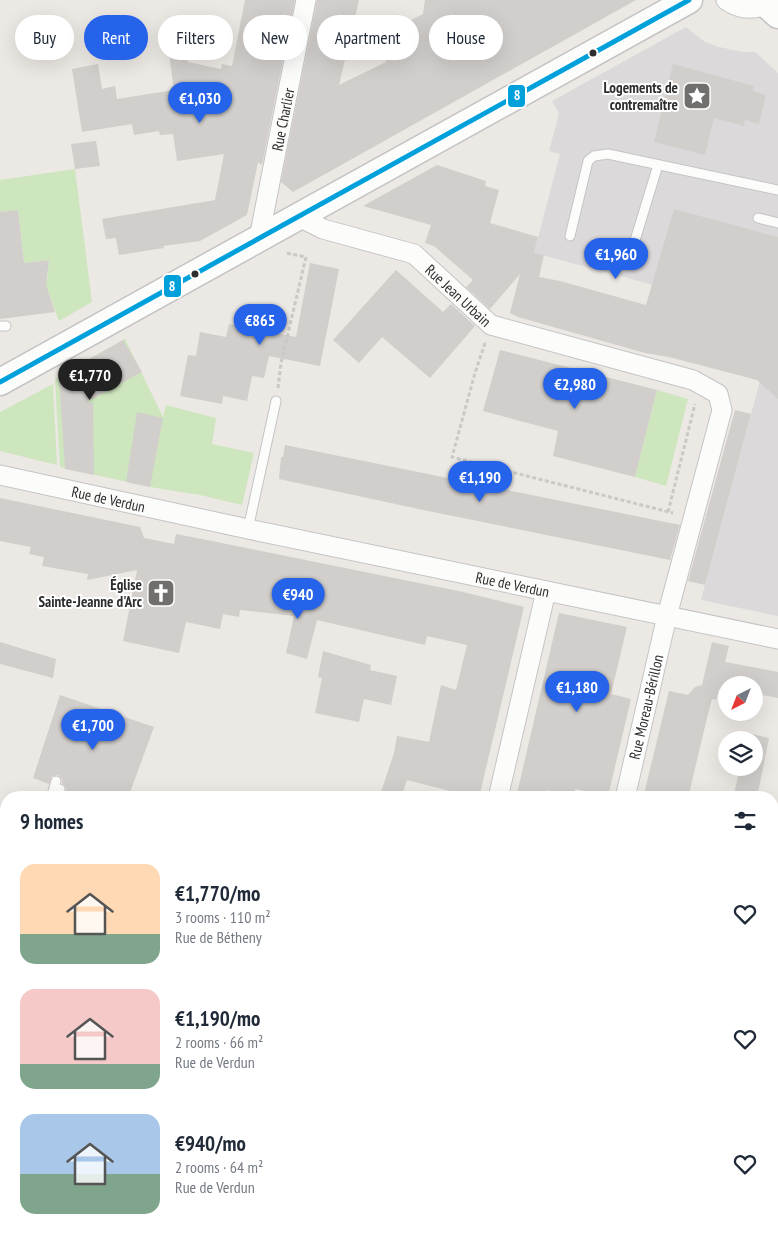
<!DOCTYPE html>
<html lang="en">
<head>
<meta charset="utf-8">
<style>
  body { margin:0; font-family:"PT Sans Narrow",sans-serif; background:#f2f2f3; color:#1f2937; height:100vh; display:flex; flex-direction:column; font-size:19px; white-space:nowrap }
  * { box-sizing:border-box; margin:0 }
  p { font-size:16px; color:#747a83 }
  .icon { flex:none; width:28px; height:28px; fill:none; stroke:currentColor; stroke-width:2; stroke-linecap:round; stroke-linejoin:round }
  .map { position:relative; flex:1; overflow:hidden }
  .drawer { position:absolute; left:0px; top:791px; width:779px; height:446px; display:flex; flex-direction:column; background:#fff; border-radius:20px 20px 0 0; box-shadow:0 5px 20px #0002 }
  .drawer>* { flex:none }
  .banner { position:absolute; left:15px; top:15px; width:500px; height:45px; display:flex; gap:10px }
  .needle { width:32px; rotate:222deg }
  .fabs { position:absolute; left:718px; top:676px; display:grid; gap:10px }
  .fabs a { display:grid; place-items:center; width:45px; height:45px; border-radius:50%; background:#fff; box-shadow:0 5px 20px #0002; font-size:25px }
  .price { position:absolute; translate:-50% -42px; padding:0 11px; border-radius:18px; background:#2563eb; color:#fff; font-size:16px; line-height:32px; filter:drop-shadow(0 1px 2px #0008) }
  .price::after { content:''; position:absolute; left:50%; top:30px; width:15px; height:11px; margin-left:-8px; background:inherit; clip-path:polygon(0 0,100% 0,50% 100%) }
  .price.selected { background:#222; color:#fff }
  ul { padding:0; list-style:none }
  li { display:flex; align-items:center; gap:15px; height:125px; padding:0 20px }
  li span { display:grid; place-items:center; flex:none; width:140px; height:100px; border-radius:15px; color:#555 }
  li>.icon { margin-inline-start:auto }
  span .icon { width:60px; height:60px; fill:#fffc; stroke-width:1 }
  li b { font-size:21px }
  h2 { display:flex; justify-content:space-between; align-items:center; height:60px; padding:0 20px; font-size:21px }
  .tag { padding:0 18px; border-radius:22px; background:#fff; box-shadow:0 5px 20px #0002; font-size:18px; line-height:45px }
  .tag.selected { background:#2563eb; color:#fff }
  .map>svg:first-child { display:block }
</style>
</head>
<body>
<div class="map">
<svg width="778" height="1237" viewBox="0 0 778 1237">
  <rect width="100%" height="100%" fill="#ece8e4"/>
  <g fill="#dcd9db">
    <polygon points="686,27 705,42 719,47 743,52 755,52 778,73 778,616 701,600 777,318 534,253 560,154 549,151 559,114 552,101"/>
    <polygon points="0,842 6,844 6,1231 772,1231 773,1111 778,1113 778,1237 0,1237"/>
  </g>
  <g fill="#cee6be">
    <polygon points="75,169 92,302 59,321 48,291 44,292 44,282 47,281 49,260 24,263 18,210 0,212 0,180"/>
    <polygon points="125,339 163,417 166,405 216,418 212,444 254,453 242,505 200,495 150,487 60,467 55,380 59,376"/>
    <polygon points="53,384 57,465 0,451 0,412"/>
    <polygon points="657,390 688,399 666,486 635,477"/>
  </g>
  <g fill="#d1cecb">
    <polygon points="245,0 295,0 262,165 258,162 247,215 200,241 163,246 164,248 119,255 116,238 106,239 102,219 215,200 224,154 177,161 173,134 160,135 159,131 134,135 132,124 82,132 72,69 98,64 102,89 115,86 117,99 174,90 165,24 182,22 188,62 221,69 222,64 232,66"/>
    <polygon points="317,0 359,0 339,85 386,62 381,35 423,14 425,0 636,0 293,192 281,182"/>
    <polygon points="673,64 754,86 753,91 766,95 759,124 745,120 744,126 714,118 705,155 654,142"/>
    <polygon points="96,141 100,166 75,169 71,144"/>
    <polygon points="437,165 486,181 485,186 499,190 490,223 538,237 534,253 544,255 539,277 560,281 646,305 674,209 778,237 778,399 757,380 669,357 645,353 518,317 510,313 520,274 490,309 466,287 473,280 434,246 425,243 431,225 363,206"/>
    <polygon points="18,210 24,263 49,260 46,285 55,312 0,319 0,212"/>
    <polygon points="310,263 339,269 320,366 269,356 264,378 252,376 247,401 223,396 222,404 180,396 188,355 196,356 200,332 226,337 229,324 296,337"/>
    <polygon points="396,270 443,312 451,304 475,326 430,378 382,337 359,363 333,340"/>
    <polygon points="123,340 142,372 87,402 93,403 94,475 65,469 59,376"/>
    <polygon points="500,350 657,390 635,477 553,456 558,431 483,411"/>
    <polygon points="735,410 751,414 705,585 688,581"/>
    <polygon points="137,412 163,418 150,487 126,482"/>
    <polygon points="285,445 502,489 680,525 670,560 428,511 279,479 281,457 283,457"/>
    <polygon points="0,498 140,527 144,538 174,544 176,534 202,539 463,592 524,607 479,798 457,798 458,793 407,780 401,798 379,798 394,753 397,736 429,742 441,685 456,690 467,645 427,636 425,645 317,620 307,659 286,653 294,616 240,610 239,617 223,614 220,629 186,622 179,653 123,641 137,570 87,580 88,574 42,566 44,557 29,554 31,547 0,541"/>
    <polygon points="559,613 627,627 611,694 631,699 608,796 575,789 573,797 547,790 546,798 516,798"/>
    <polygon points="0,642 56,659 53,678 0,664"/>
    <polygon points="712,642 729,646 725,662 778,672 778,698 763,695 762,699 754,697 754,685 726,685 726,691 719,689 716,700 712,699 707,718 688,798 643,798 669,691 688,695 695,687 702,685"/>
    <polygon points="323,651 371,665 370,670 397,676 391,705 364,699 359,722 315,713 322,678 318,677"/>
    <polygon points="60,695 154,727 128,798 85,798 66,791 66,787 62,783 62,779 58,775 52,776 49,784 33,778"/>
    <polygon points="748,733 769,738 757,798 733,798 740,768 754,768 754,740 746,740"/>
  </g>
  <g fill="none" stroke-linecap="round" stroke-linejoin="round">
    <defs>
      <g id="service">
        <polyline points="758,218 778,223"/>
        <polyline points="570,236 588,161 594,156 608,154 778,190"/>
        <polyline points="629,260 658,165"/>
        <polyline points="0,326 6,326"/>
        <polyline points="248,529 276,401"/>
        <polyline points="51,798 56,781"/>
        <polyline points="58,798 60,789"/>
        <polyline points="0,943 6,941"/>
        <polyline points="0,987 6,992"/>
        <polyline points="0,1037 6,1043"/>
        <polyline points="226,1231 244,1237"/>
        <polyline points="477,1237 478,1231"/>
      </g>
      <g id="minor">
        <path d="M726,0C741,11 758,11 774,0"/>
        <path id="s1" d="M297,216L323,229L414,254L491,325L693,380L718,394L722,410L667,616L625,798"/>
        <path id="s2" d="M259,238L306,0"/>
        <path id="s3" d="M0,475L248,529L778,639"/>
        <polyline points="498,798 546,591"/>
        <polyline points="0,821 6,824"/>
        <polyline points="772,846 778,822"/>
        <polyline points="772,910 778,911"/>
        <polyline points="772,1093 778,1095"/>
      </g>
      <g id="secondary">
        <polyline points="767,5 778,15"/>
        <polyline points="0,382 689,0"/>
      </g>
    </defs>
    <use href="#service" stroke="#c5c4c5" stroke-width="11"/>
    <use href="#minor" stroke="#c5c4c5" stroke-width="21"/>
    <use href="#secondary" stroke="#c5c4c5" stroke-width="29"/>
    <g stroke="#c9c9c8" stroke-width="3" stroke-dasharray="4 2.5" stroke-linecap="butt">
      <polyline points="485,343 475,373 452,457 673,513"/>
      <polyline points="278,388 281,363 306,257 286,253"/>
      <polyline points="668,512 695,404"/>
    </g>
    <use href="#service" stroke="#fcfcfb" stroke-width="9"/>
    <use href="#minor" stroke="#fcfcfb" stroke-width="19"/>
    <use href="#secondary" stroke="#fcfcfb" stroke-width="26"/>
    <defs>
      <polyline id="bus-1" points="0,382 689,0"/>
    </defs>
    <use href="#bus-1" stroke="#fff" stroke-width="9"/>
    <use href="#bus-1" stroke="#00a1db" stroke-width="5"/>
  </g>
  <defs>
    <symbol id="sight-square" viewBox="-11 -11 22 22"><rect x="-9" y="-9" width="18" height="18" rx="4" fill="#706f6e" stroke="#fff"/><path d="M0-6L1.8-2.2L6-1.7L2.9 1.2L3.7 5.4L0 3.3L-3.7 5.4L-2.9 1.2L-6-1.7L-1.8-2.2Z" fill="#fff"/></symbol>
    <symbol id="church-square" viewBox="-11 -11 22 22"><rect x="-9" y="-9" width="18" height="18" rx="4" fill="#706f6e" stroke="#fff"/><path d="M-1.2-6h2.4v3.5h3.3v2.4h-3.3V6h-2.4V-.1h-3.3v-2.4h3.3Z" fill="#fff"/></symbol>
  </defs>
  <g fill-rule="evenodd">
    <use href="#sight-square" x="681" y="80" width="32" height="32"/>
    <use href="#church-square" x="145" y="577" width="32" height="32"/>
  </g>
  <g fill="#2e2e2e" stroke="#fff" stroke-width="2">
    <circle cx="593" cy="53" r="4.5"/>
    <circle cx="195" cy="274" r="4.5"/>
  </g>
  <g text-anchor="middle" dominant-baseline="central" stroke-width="4" stroke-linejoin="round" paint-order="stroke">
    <g font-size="15" font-weight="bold" fill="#2e2e2e" stroke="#fff" text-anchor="end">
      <text x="678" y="87">Logements de<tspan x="678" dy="17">contremaître</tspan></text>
      <text x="142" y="584">Église<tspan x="142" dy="17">Sainte-Jeanne d'Arc</tspan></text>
    </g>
    <g font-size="15" fill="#2e2e2e" stroke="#fff">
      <text stroke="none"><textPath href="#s2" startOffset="121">Rue Charlier</textPath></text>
      <text stroke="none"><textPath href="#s1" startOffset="184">Rue Jean Urbain</textPath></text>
      <text stroke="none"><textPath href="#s3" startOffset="111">Rue de Verdun</textPath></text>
      <text stroke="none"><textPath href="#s3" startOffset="524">Rue de Verdun</textPath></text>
      <text transform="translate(646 707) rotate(-77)">Rue Moreau-Bérillon</text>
    </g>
  </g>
  <g stroke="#fff" stroke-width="2">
    <rect x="507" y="84" width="19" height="24" rx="5" fill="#00a1db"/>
    <rect x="163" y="274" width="19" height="24" rx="5" fill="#00a1db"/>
  </g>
  <g font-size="14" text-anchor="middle" font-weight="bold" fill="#fff">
    <text x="517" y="100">8</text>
    <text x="172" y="291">8</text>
  </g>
</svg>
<div class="fabs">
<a><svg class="needle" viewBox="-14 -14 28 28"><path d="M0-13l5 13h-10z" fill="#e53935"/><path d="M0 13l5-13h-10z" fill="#747a83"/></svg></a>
<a><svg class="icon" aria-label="layers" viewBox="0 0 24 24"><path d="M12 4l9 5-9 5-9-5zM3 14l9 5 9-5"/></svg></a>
</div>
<b class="price" style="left:200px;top:124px">€1,030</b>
<b class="price" style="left:616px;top:280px">€1,960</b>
<b class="price" style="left:260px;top:346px">€865</b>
<b class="price selected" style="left:90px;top:401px">€1,770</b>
<b class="price" style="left:575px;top:410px">€2,980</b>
<b class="price" style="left:480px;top:503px">€1,190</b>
<b class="price" style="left:298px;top:620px">€940</b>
<b class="price" style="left:577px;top:713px">€1,180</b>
<b class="price" style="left:93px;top:751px">€1,700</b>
<div class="banner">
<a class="tag">Buy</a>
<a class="tag selected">Rent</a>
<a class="tag">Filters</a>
<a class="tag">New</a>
<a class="tag">Apartment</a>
<a class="tag">House</a>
</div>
<section class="drawer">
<h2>9 homes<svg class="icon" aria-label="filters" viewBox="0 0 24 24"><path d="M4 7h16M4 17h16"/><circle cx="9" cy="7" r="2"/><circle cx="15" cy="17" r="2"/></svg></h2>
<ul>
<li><span style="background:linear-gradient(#ffd9b3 70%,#7fa58c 0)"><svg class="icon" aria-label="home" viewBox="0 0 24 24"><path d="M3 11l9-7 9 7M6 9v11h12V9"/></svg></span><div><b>€1,770/mo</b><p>3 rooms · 110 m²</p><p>Rue de Bétheny</p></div><svg class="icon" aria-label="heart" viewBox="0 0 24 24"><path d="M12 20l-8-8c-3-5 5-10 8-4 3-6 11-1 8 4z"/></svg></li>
<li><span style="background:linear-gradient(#f6c9c9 75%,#7fa58c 0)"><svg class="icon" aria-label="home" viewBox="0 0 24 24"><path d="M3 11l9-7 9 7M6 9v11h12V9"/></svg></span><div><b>€1,190/mo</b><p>2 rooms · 66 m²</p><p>Rue de Verdun</p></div><svg class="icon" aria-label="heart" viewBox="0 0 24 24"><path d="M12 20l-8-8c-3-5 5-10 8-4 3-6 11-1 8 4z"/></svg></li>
<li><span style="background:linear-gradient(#a9c7e8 60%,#7fa58c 0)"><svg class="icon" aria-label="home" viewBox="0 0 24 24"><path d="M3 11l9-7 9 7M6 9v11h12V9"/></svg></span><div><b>€940/mo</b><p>2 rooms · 64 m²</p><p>Rue de Verdun</p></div><svg class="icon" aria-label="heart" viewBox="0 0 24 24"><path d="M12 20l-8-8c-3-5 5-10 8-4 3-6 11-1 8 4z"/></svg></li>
</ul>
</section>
</div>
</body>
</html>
